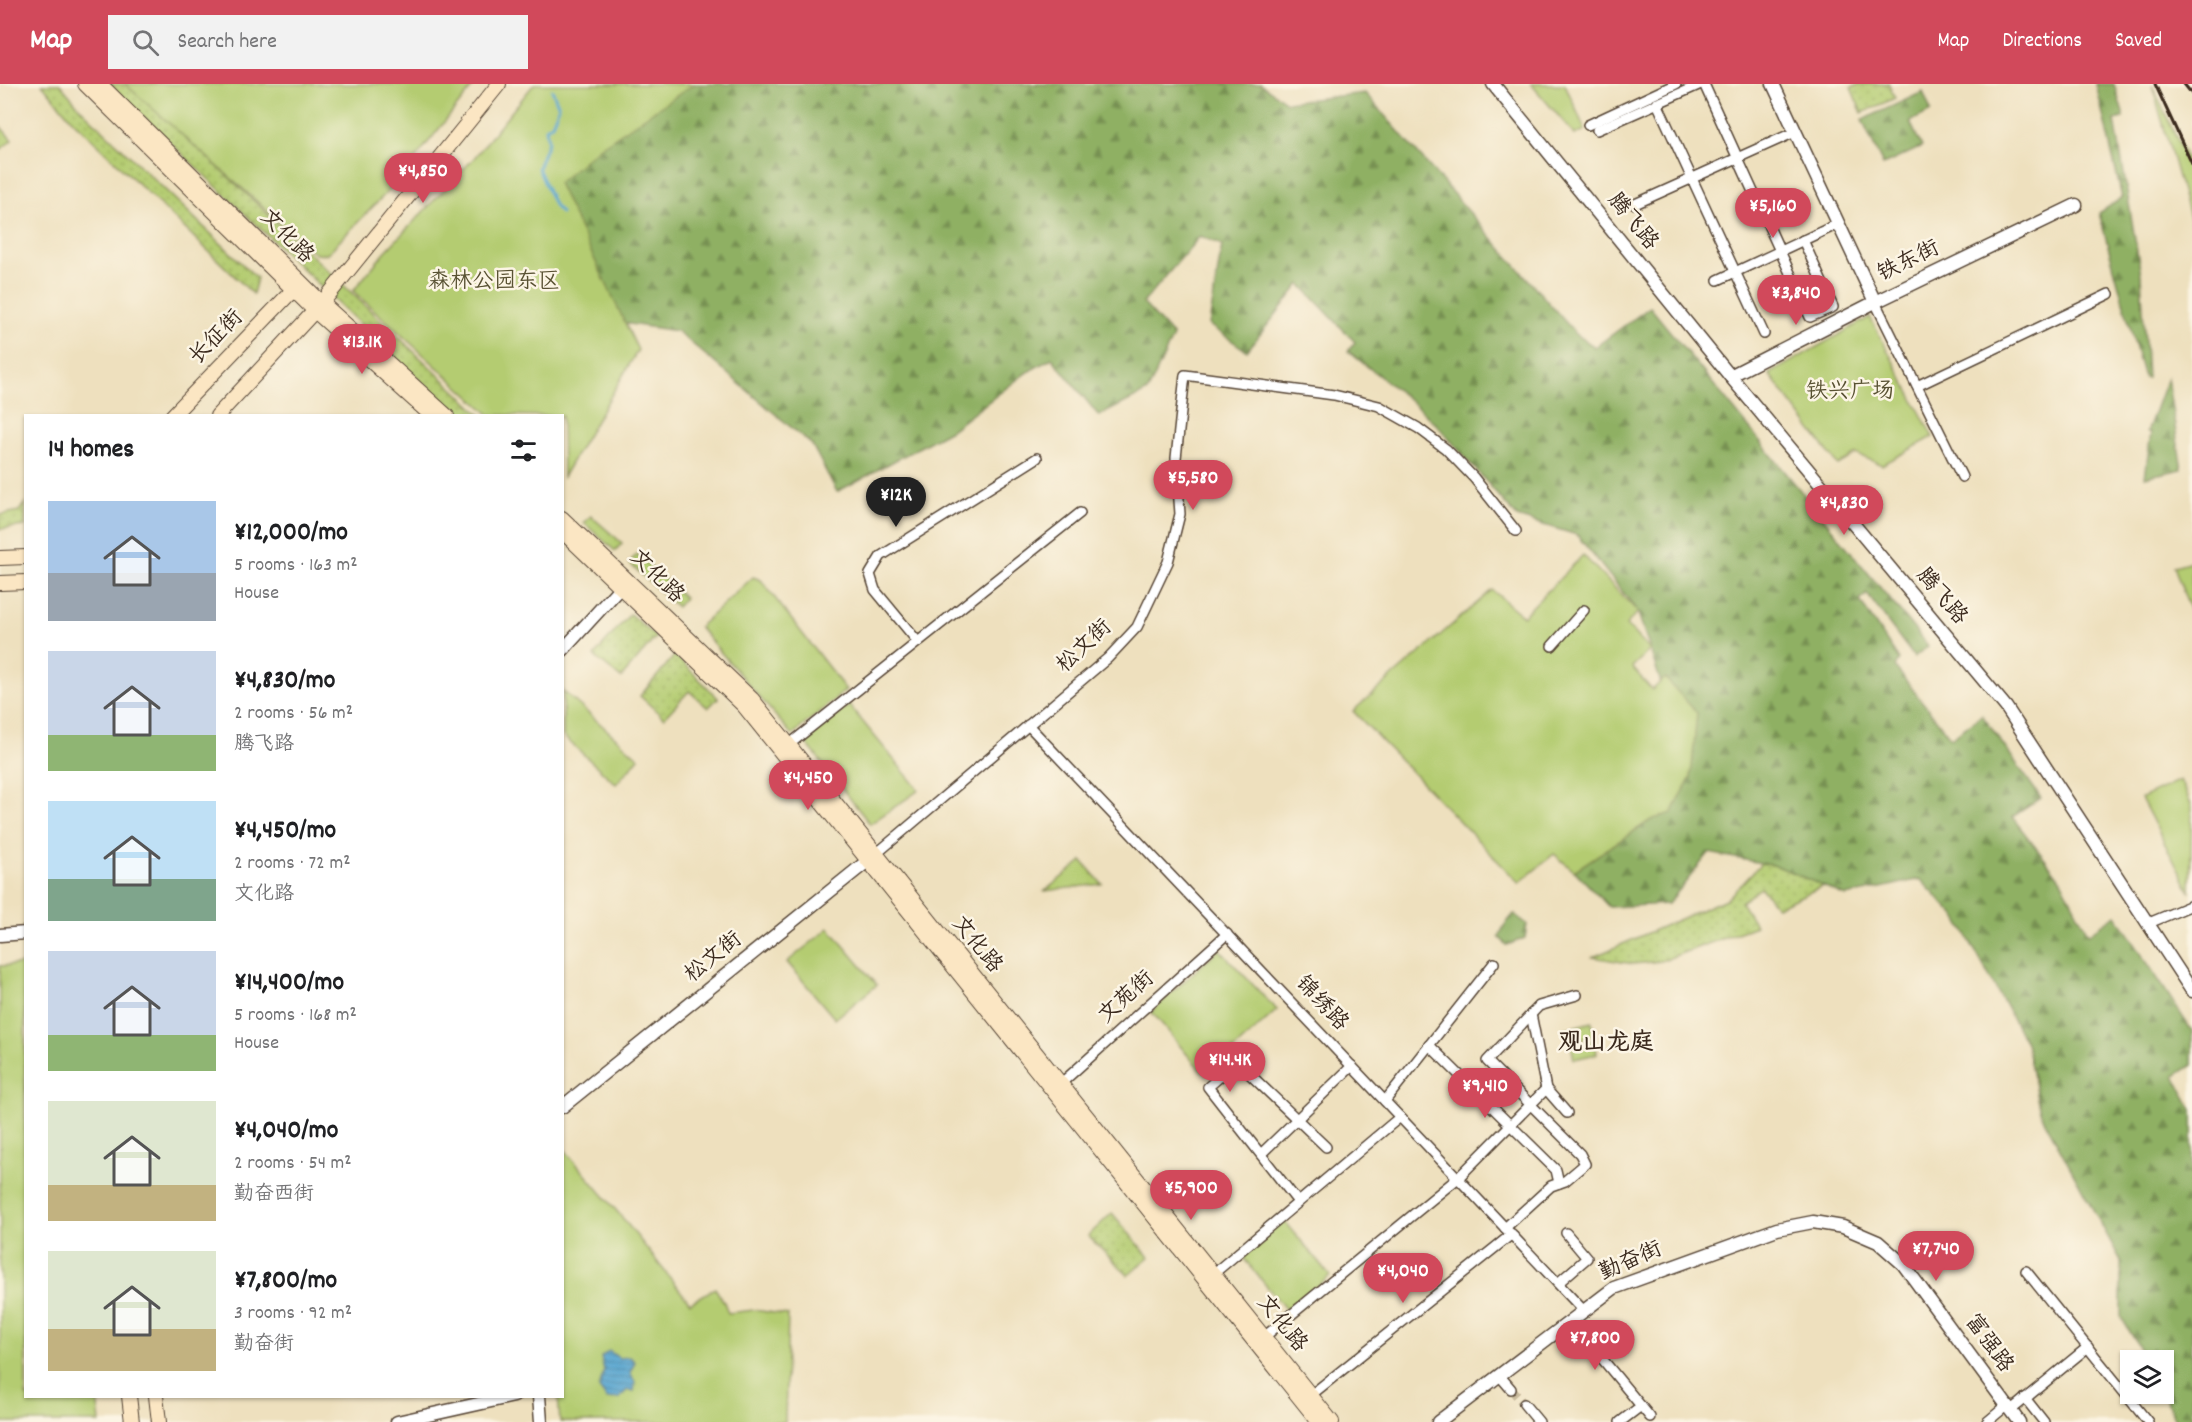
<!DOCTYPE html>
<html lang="en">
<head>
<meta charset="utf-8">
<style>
  body { margin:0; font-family:Dekko,"LXGW WenKai TC",sans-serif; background:#f2f2f2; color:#202124; height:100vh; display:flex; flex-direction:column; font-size:22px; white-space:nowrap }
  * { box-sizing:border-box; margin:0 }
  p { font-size:20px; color:#757577 }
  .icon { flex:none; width:33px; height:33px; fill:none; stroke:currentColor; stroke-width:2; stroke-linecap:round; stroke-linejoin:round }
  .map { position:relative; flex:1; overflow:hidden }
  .details { position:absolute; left:24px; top:330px; width:540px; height:984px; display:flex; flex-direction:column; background:#fff; border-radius:0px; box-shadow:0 2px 4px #0004 }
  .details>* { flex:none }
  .tools { position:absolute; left:2120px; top:1266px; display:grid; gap:12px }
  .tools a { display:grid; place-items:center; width:54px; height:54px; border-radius:0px; background:#fff; box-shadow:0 2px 4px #0004; font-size:30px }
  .price { position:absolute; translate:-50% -51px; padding:0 14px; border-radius:21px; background:#d1495b; color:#fff; font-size:20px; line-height:39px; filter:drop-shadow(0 2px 3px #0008) }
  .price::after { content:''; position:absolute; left:50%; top:36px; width:18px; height:14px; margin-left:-9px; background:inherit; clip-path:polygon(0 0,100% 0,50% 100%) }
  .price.active { background:#222; color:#fff }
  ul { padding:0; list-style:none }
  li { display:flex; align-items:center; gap:18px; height:150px; padding:0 24px }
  li span { display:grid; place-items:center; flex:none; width:168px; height:120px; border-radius:0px; color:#555 }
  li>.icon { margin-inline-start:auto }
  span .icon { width:72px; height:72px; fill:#fffc; stroke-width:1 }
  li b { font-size:26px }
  h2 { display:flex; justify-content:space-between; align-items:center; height:72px; padding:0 24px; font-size:26px }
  header { display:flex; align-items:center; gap:36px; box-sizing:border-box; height:84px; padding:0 30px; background:#d1495b; color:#fff }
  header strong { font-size:28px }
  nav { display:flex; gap:33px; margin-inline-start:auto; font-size:21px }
  .search { width:420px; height:54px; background:#f2f2f2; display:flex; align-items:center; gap:15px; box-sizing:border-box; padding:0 21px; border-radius:0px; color:#757577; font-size:22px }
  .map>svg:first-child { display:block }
</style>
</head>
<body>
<header>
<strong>Map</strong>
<div class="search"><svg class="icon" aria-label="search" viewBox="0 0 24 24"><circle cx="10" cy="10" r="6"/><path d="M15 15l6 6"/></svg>Search here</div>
<nav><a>Map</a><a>Directions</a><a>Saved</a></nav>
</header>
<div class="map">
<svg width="2192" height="1338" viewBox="0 0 2192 1338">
  <defs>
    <pattern id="grass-dots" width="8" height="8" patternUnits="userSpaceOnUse" patternTransform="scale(1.5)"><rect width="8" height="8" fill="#b4cc71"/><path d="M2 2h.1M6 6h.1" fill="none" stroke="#9caf61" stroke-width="1.8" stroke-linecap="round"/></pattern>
    <pattern id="forest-firs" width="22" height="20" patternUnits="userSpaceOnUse" patternTransform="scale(1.5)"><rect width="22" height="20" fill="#8fb063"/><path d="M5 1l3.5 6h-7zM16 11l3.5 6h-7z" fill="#768f51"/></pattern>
    <pattern id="water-rules" width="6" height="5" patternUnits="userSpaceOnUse" patternTransform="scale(1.5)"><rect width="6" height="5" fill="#56a5d0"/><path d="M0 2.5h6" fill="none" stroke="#4887a8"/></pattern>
  </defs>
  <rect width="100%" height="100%" fill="#fcf5e5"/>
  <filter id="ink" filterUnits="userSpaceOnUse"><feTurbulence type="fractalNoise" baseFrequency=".0167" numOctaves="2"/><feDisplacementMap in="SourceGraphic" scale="12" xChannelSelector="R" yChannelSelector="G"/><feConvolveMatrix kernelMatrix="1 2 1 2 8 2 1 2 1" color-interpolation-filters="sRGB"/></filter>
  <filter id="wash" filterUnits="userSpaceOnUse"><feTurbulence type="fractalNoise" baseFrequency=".008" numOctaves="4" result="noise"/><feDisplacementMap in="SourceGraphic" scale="24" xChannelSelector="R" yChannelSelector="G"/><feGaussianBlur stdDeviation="1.35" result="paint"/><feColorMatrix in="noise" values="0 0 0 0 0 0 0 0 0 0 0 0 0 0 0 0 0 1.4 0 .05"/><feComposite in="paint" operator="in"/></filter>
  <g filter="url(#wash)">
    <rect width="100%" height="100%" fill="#eee0be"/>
    <g fill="url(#grass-dots)" stroke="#787b48" stroke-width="1.5">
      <polygon points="42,0 60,0 81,25 257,194 253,210 72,36"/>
      <polygon points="109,0 130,0 481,331 459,331 405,283"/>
      <polygon points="1860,0 1889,0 1895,14 1862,29 1851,4"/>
      <polygon points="25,419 25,442 0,445 0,431 19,427"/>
      <polygon points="630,530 656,553 621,594 594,572"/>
      <polygon points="675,571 718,614 708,624 689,607 664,634 640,612"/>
      <polygon points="1768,772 1834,797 1777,823 1761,804 1741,818 1756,842 1661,877 1633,880 1593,873 1728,814"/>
      <polygon points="1112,1129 1149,1173 1128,1191 1088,1152"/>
    </g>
    <g fill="url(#forest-firs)" stroke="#656d40" stroke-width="1.5">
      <polygon points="685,0 1260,0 1287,18 1365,9 1576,250 1595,263 1650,223 1928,562 1914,573 1867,510 1860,517 1899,576 1895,583 1951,654 1982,631 2041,714 2012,733 2061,796 2088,850 2116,831 2192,947 2192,981 2175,992 2192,1026 2192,1338 2176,1338 2163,1309 2163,1276 2147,1276 2121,1233 2121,1177 2040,1028 2026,959 1957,834 1920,795 1846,812 1777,782 1709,769 1668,820 1609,823 1570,782 1634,728 1670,729 1693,675 1666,614 1637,526 1577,451 1517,433 1438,342 1411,317 1348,267 1355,258 1300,200 1247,267 1209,241 1222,161 1200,152 1143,219 1173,252 1148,307 1099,332 1052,274 1026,289 951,346 837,408 812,361 677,247 623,239 550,97"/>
      <polygon points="2096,0 2114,0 2123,29 2123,34 2115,36 2141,191 2147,294 2144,294 2099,129 2122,114"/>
      <polygon points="1923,8 1931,27 1910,38 1922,63 1883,81 1862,36"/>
      <polygon points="2167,294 2182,385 2145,393 2151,348 2147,348"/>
      <polygon points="1514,830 1527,840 1525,854 1507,861 1499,853 1504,842"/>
    </g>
    <g fill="#b4cc71" stroke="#787b48" stroke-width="1.5">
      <polygon points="125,0 475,0 394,101 327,170 316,170"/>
      <polygon points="534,0 694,0 599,64 558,99 638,266 563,393 562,332 490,331 353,207 384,169 474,74"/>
      <polygon points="1531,0 1565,0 1585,46 1575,51"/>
      <polygon points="2152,1 2192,87 2192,143"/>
      <polygon points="0,42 12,56 0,66"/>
      <polygon points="1870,233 1933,353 1882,381 1856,370 1838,381 1769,290"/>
      <polygon points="591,432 622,459 615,467 584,439"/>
      <polygon points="637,470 685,514 677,523 629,479"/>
      <polygon points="1583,471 1638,528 1626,541 1650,566 1632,583 1652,606 1665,594 1697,629 1691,693 1672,729 1651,736 1574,787 1554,770 1519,799 1353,627 1492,506 1523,532"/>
      <polygon points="2192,477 2192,532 2174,482"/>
      <polygon points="753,493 761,496 846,606 792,651 699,543"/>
      <polygon points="563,607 639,674 616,700 563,652"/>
      <polygon points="849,621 919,706 870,740 804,656"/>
      <polygon points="2180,696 2192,723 2190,808 2141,714"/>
      <polygon points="1082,777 1102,800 1045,807"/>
      <polygon points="829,844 877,901 835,935 787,878"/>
      <path d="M1219,865L1277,926L1206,991C1185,971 1171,948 1151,928Z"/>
      <polygon points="25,880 26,1312 97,1313 100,1338 0,1338 0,882"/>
      <polygon points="1592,938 1595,951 1569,957 1565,945"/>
      <polygon points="1595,956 1597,970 1574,975 1571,961"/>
      <polygon points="563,1064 621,1132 690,1219 715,1204 724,1218 728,1229 754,1226 788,1231 785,1338 560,1338 558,1313 562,1312"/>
      <polygon points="1284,1136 1330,1192 1287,1227 1241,1171"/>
    </g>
    <polygon fill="url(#water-rules)" stroke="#486877" stroke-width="1.5" points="609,1267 619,1274 630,1273 635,1278 630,1289 635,1298 634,1308 627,1306 620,1314 607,1315 599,1304 604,1286 601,1273"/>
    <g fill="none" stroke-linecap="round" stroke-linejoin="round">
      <polyline stroke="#56a5d0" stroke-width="3" points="552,6 559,23 552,40 546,44 548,58 538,84 554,121 561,129"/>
    </g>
  </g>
  <g filter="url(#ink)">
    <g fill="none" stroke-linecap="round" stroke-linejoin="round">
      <polyline stroke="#cabc9e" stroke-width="9" stroke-dasharray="9 4.5" stroke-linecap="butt" points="1511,1305 1524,1320"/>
      <defs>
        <g id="minor">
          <polyline points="1704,0 1810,233 1833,223 1803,156"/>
          <polyline points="1657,19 1764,250"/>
          <polyline points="1588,41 1676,0"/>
          <polyline points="1597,46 1701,0"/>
          <polyline points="1635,120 1795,48"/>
          <polyline points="1718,196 1838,140"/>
          <polyline points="1875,218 1962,393"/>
          <polyline points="1917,302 2109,210"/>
          <polyline points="918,558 875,506 870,490 881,472 1037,374"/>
          <polyline points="1552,562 1584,526"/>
          <polyline points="1028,641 1584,1227"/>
          <polyline points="786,663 1080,429"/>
          <polyline points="876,770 1108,574 1137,543 1168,478 1180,430 1176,374 1185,291 1334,311 1379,322 1418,344 1446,365 1474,394 1516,447"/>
          <polyline points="2149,839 2192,821"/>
          <polyline points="1531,930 1546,1005"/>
          <polyline points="1429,961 1556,1086 1559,1099"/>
          <polyline points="1057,1003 1227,850"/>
          <polyline points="1385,1017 1494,879"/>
          <polyline points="1261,1070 1352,982"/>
          <polyline points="1298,1118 1208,1003 1237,978 1326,1063"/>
          <polyline points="1505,1144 1551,1102 1565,1097 1585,1080 1580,1070 1487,977 1539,922 1577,911"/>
          <polyline points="2026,1187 2148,1338"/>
          <polyline points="1213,1190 1400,1033"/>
          <polyline points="1558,1199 1587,1174 1566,1149"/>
          <polyline points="1571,1237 1641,1322 1620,1338"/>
          <polyline points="1264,1253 1458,1094 1546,1005 1567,1029"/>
          <polyline points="1499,1291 1511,1305"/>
          <polyline points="1311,1311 1512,1150"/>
          <polyline points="2025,1314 2044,1338"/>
          <polyline points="1524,1320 1539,1338"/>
          <polyline points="1641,1322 1650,1333"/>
          <polyline points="2010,1327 2088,1263"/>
          <polyline points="1987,1338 2006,1322"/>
        </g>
        <g id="tertiary">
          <polyline points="1493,0 1730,292 2006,623 2192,907"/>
          <polyline points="1773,0 1875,218"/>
          <polyline points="1730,292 1875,218 2076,121"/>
          <polyline points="562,567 627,496"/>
          <polyline points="0,851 26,849"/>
          <polyline points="562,1023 875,771"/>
          <polyline points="539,1312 541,1338"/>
          <polyline points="397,1338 514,1312"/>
          <polyline points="1438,1338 1614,1204 1777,1145 1813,1138 1843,1143 1878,1158 1903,1180 2019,1338"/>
        </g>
        <g id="secondary">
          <polyline points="85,0 315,227 432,332"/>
          <polyline points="100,0 322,219 447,332"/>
          <polyline points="172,332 293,206"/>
          <polyline points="217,332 322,219 499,0"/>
          <polyline points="562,434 752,615 1332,1338"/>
          <polyline points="562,447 744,622 1319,1338"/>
          <polyline points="0,474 26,473"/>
          <polyline points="0,499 26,498"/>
          <polyline points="129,1312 132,1338"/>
          <polyline points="156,1312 159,1338"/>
        </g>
      </defs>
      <use href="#minor" stroke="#564536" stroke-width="12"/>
      <use href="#tertiary" stroke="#564536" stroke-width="15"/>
      <use href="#secondary" stroke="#564536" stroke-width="16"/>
      <use href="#minor" stroke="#fff" stroke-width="9"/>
      <use href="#tertiary" stroke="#fff" stroke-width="12"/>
      <use href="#secondary" stroke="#fbe6c3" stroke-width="14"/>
      <g stroke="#3b2a1e" stroke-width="3">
        <polyline points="2155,0 2192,80"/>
        <polyline points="2184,0 2192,10"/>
      </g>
    </g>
  </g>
  <g text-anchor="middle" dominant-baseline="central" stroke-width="5" stroke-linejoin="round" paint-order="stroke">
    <g font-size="22" fill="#3b2a1e" stroke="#fcf5e5">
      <text transform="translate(1632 138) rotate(51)">腾飞路</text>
      <text transform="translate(286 153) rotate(45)">文化路</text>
      <text transform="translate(1909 178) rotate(-26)">铁东街</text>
      <text transform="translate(217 254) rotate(-46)">长征街</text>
      <text transform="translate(656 493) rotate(44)">文化路</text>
      <text transform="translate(1941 513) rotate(50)">腾飞路</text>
      <text transform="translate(1085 563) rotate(-43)">松文街</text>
      <text transform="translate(976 861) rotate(51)">文化路</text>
      <text transform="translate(714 874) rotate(-39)">松文街</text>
      <text transform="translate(1127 914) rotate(-42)">文苑街</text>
      <text transform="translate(1321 920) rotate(47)">锦绣路</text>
      <text transform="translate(1631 1178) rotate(-24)">勤奋街</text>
      <text transform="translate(1281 1240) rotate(51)">文化路</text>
      <text transform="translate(1988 1260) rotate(54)">富强路</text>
    </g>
    <g font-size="22" fill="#595233" stroke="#fcf5e5">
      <text x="494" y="198">森林公园东区</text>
      <text x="1850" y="308">铁兴广场</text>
    </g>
    <g font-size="24" font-weight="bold" fill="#3b2a1e" stroke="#fcf5e5">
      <text x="1606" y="960">观山龙庭</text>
    </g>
  </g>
</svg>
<div class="tools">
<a><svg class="icon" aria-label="layers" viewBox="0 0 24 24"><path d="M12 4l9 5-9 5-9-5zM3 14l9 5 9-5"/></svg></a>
</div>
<b class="price" style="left:423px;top:120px">¥4,850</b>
<b class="price" style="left:1773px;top:155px">¥5,160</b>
<b class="price" style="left:1796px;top:242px">¥3,840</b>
<b class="price" style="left:362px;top:291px">¥13.1K</b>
<b class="price" style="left:1193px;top:427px">¥5,580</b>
<b class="price active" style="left:896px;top:444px">¥12K</b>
<b class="price" style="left:1844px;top:452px">¥4,830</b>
<b class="price" style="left:808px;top:727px">¥4,450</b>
<b class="price" style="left:1230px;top:1009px">¥14.4K</b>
<b class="price" style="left:1485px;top:1035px">¥9,410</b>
<b class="price" style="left:1191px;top:1137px">¥5,900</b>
<b class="price" style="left:1936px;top:1198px">¥7,740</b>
<b class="price" style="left:1403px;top:1220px">¥4,040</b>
<b class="price" style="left:1595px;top:1287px">¥7,800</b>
<section class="details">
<h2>14 homes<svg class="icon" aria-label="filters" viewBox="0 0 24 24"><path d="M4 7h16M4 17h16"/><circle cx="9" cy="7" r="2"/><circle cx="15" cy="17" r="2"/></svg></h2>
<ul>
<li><span style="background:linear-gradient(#a9c7e8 60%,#9aa5b1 0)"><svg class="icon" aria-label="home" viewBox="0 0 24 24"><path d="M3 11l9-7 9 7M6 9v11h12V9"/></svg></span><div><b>¥12,000/mo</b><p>5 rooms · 163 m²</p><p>House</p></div></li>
<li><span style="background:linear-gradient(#c9d6e8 70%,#8fb573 0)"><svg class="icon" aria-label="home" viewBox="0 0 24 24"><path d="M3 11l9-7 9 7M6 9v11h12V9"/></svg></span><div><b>¥4,830/mo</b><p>2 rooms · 56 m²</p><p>腾飞路</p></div></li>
<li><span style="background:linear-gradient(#bfe0f5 65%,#7fa58c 0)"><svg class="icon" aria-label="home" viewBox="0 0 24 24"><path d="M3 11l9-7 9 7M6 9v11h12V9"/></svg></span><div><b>¥4,450/mo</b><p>2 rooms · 72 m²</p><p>文化路</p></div></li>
<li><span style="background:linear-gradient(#c9d6e8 70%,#8fb573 0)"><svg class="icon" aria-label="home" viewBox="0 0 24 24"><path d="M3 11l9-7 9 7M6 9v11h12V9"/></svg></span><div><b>¥14,400/mo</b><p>5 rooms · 168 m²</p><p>House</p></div></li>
<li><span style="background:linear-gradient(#dfe7d0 70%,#c2b280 0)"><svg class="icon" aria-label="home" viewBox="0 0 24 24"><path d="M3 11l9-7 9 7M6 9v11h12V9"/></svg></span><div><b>¥4,040/mo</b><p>2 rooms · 54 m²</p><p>勤奋西街</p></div></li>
<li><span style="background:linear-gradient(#dfe7d0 65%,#c2b280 0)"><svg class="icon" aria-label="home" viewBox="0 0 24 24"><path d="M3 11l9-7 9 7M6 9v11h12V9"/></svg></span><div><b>¥7,800/mo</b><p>3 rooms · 92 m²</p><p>勤奋街</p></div></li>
</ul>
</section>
</div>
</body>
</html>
